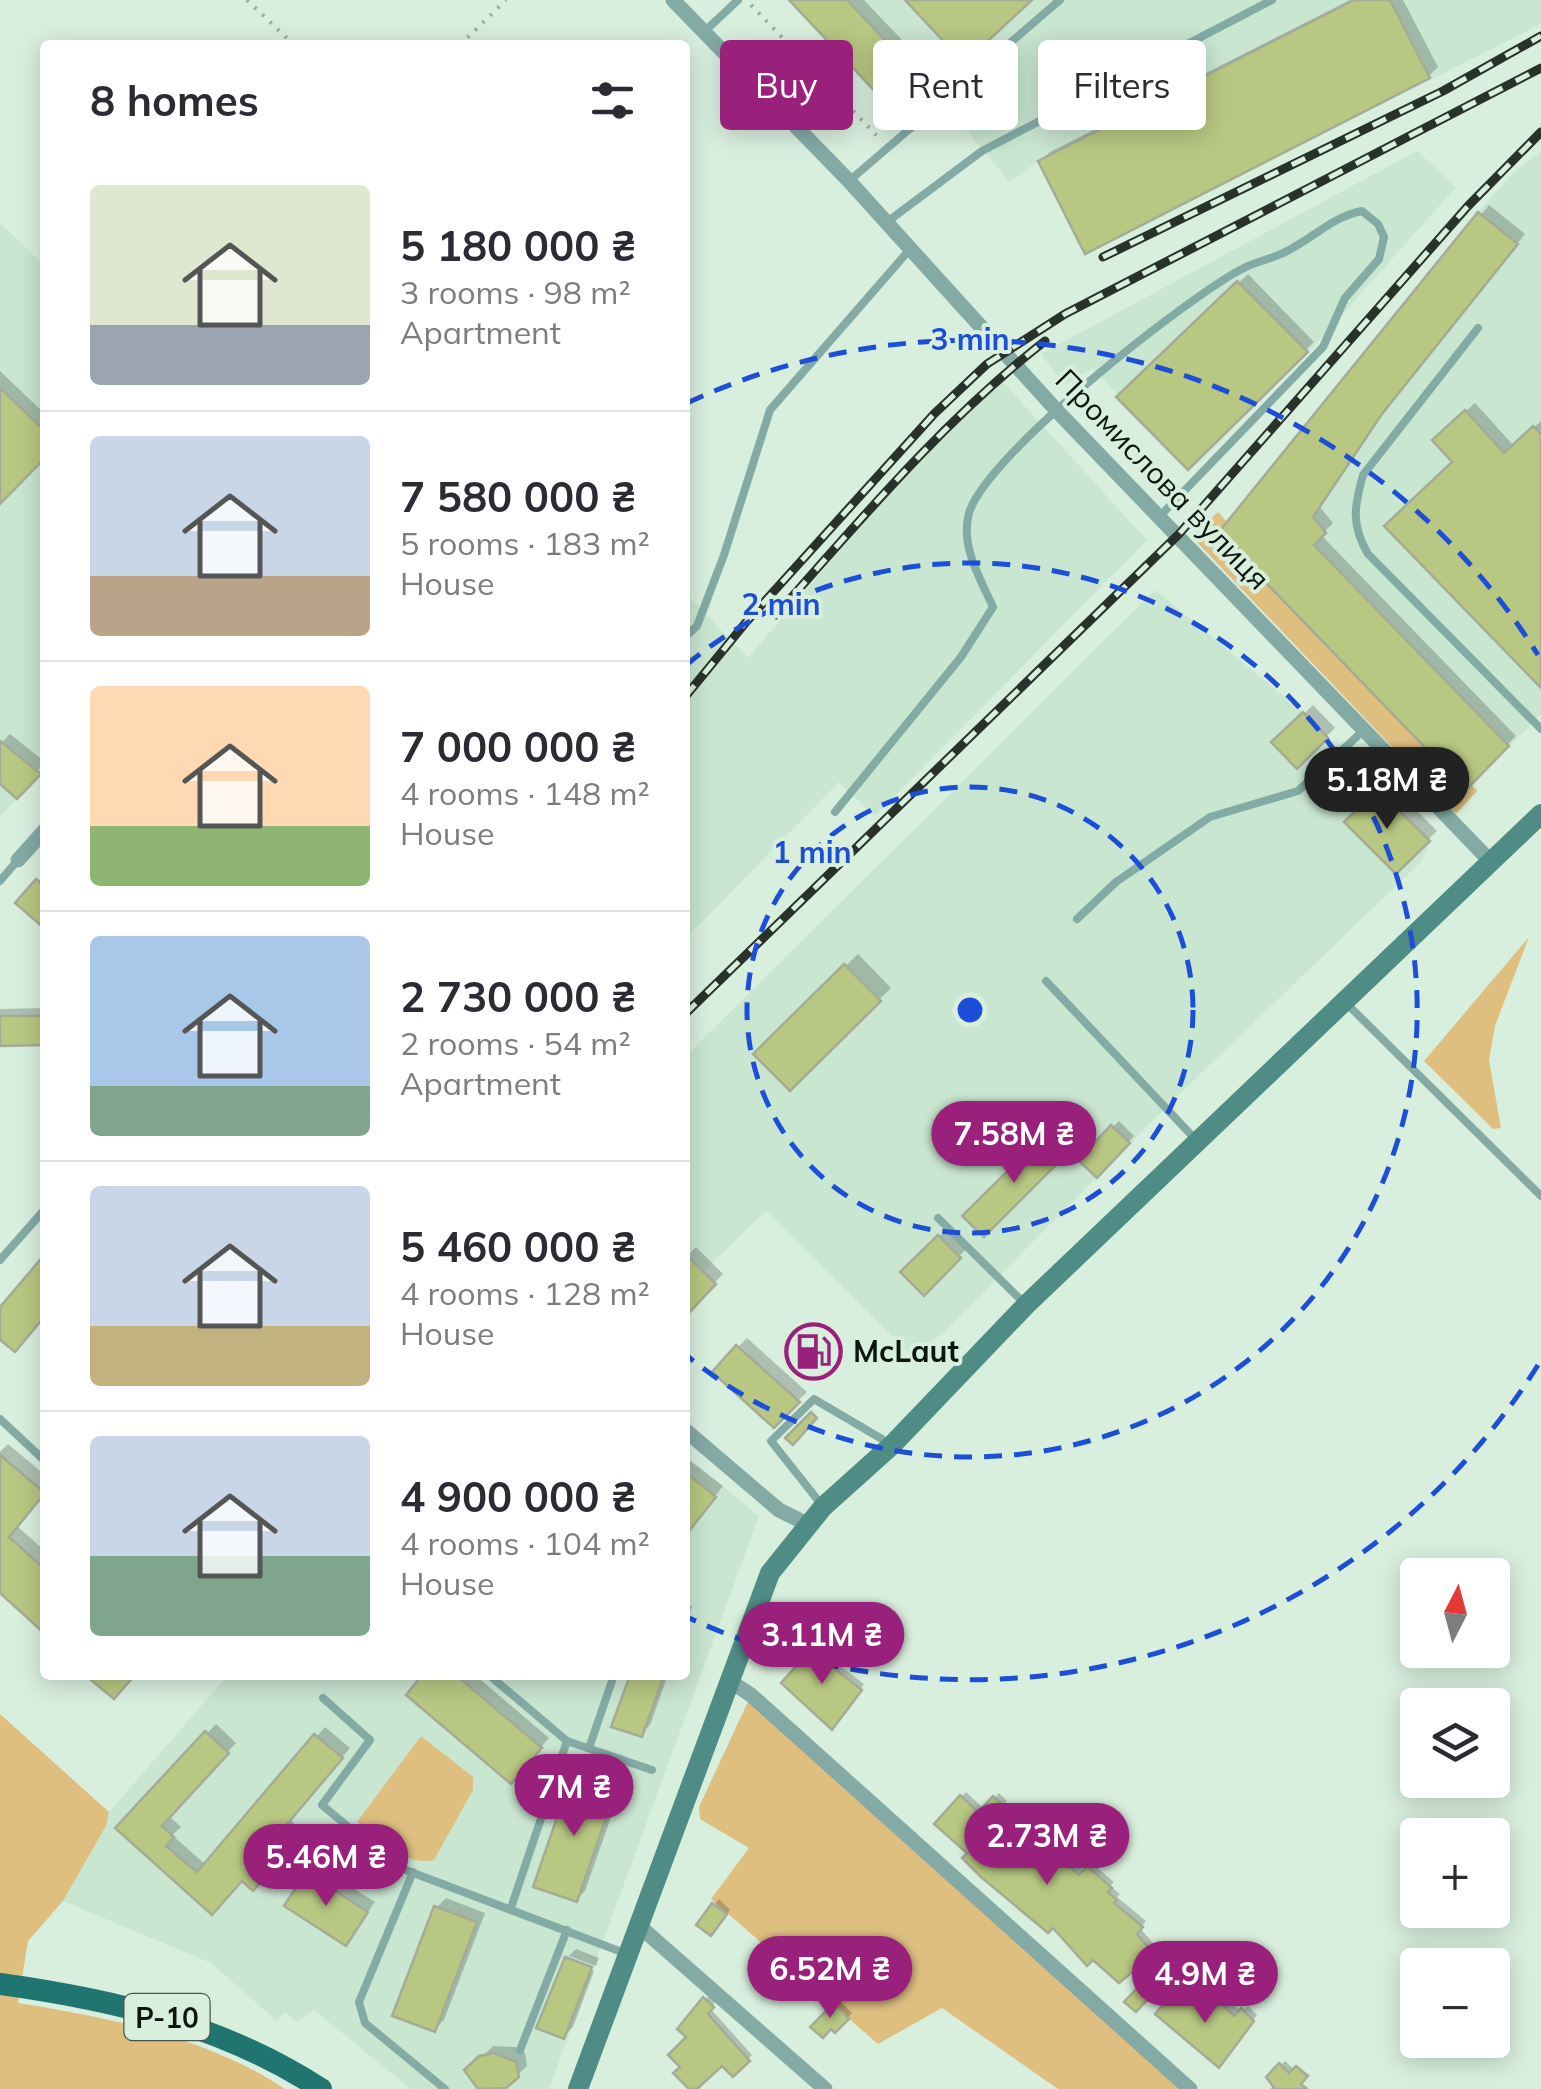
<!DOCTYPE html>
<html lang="en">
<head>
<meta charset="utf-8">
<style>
  body { margin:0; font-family:Mulish,sans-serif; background:#f7f7f7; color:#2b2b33; height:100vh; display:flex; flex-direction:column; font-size:38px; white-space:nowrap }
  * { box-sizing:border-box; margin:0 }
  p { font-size:32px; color:#7c7c81 }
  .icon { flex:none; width:55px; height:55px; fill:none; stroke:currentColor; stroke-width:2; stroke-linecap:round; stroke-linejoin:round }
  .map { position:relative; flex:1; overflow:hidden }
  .side { position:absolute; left:40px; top:40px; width:650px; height:1640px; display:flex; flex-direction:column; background:#fff; border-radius:10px; box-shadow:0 5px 25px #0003 }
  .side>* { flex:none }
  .top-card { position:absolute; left:720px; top:40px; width:670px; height:90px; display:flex; gap:20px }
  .needle { width:65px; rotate:6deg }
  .fabs { position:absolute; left:1400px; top:1558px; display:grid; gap:20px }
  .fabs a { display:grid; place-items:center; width:110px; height:110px; border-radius:10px; background:#fff; box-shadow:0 5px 25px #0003; font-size:50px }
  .price { position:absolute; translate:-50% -85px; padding:0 22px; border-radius:35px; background:#99217b; color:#fff; font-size:32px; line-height:65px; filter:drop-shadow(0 2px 5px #0008) }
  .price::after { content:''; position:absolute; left:50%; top:60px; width:30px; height:22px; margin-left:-15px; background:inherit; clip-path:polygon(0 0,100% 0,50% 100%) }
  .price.selected { background:#222; color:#fff }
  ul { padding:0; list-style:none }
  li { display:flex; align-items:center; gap:30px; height:250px; padding:0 50px }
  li+li { border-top:2px solid #e1e1e2 }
  li span { display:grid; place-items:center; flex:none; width:280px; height:200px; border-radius:10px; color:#555 }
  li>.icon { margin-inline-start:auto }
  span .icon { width:120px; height:120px; fill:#fffc; stroke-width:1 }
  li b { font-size:42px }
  h2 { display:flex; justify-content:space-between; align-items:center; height:120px; padding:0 50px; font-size:42px }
  .pill { padding:0 35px; border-radius:10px; background:#fff; box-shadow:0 5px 25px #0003; font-size:35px; line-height:90px }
  .pill.selected { background:#99217b; color:#fff }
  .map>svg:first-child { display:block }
</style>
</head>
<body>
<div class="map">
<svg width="1541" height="2089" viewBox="0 0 1541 2089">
  <rect width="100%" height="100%" fill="#d9efde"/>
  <g fill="#c9e6d1">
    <polygon points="789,0 1541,0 1541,24 1085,254 1038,161 1010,182 932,90 901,119"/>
    <polygon points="1417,151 1456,187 1308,353 1188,470 1093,368 1064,385 1041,354"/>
    <polygon points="1541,151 1541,714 1466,790 1229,522 1478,212 1514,172"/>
    <polygon points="0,223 45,266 45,775 40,774 0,817"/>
    <polygon points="1001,380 1147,540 875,816 839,782 685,939 685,593 748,658 897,483"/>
    <polygon points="1155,590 1303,712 1430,841 1422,861 1168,1105 941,1335 911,1355 766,1211 685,1289 685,1057"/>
    <polygon points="685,1455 759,1516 549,2089 411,2089 314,2010 296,2022 285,2012 277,2021 211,1963 63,1901 106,1826 109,1812 228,1675 685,1675"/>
  </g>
  <g fill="#debf80">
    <polygon points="1218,512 1466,790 1472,785 1477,791 1456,814 1192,537"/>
    <polygon points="1529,937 1495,1026 1489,1060 1501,1128 1493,1129 1424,1061"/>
    <polygon points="751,1695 1190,2089 1058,2089 942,2008 878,2044 711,1899 749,1848 700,1819 699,1807"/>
    <path d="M0,1714L109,1812L106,1826L63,1901L28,1941L18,2003C107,2017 209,2038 285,2089H0Z"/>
    <path d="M421,1736L473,1777V1790L434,1860C405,1867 379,1838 357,1822Z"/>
  </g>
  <g fill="#0003">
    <polygon points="792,0 864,0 939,79 901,115"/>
    <polygon points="1350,0 1403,0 1438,67 1429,76 1041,161 1050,152"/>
    <polygon points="1489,205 1525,234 1390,402 1320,507 1333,523 1321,535 1516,736 1466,787 1222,533"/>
    <polygon points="1248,274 1314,342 1188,466 1120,397"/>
    <polygon points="0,371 45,414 45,455 0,501"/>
    <polygon points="1475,403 1514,446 1541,421 1541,685 1444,431"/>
    <polygon points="1313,705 1335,728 1297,765 1275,742"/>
    <polygon points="10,734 45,762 17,796 0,783 0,744"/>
    <polygon points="1388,782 1437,831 1396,870 1348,822"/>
    <polygon points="45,873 45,926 38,881"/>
    <polygon points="858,954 891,988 790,1088 756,1054"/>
    <polygon points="45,1008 45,1043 0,1043 0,1009"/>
    <polygon points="1119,1121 1134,1136 1097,1174 1081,1160"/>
    <polygon points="1054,1128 1072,1145 984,1233 966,1216"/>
    <polygon points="948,1228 968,1247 924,1292 904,1272"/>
    <polygon points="696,1247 723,1274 685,1314 685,1258"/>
    <polygon points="747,1338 807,1392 774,1424 715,1371"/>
    <polygon points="8,1444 45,1475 45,1493 17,1526 45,1551 45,1629 0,1586 0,1452"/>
    <polygon points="685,1457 723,1486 685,1535"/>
    <polygon points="685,1604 692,1606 685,1626"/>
    <polygon points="822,1642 833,1648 827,1656 864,1684 836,1722 784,1683"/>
    <polygon points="426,1675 475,1675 549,1738 520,1772"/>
    <polygon points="632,1675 668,1675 650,1725 641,1734"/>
    <polygon points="216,1724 236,1743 169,1816 181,1827 172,1835 206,1865 325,1727 350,1748 290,1818 302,1835 253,1888 242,1878 220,1903 118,1828"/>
    <polygon points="583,1769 623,1783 585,1891 576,1900 574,1778"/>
    <polygon points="966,1792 984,1809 999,1793 1007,1801 999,1810 1025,1833 1033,1824 1085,1872 1093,1864 1114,1882 1110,1886 1120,1894 1117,1897 1146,1921 1140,1928 1157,1948 1119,1980 937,1823"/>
    <polygon points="317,1865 375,1902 346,1943 288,1905"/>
    <polygon points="446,1898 485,1913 444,2020 435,2029 437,1907"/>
    <polygon points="719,1899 730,1910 716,1928 714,1905"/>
    <polygon points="576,1949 599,1958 596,1966 569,1956"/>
    <polygon points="568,1957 594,1971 573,2027 564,2036"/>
    <polygon points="1185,1983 1216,2010 1227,1999 1241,2012 1248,2006 1257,2015 1223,2060 1158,2013"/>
    <polygon points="709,1995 716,2001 710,2008 752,2055 733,2074 722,2062 693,2089 683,2066 690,2036 681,2028"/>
    <polygon points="840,2001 852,2013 835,2030 814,2027"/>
    <polygon points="493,2046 516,2047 525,2053 527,2066 505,2086 489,2089 479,2086 467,2071"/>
    <polygon points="1285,2061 1301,2076 1289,2089 1270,2089 1276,2083 1270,2077"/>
  </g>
  <g fill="#b8c782" stroke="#a5ab95" stroke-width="2.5">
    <polygon points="789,0 847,0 932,90 901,119"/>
    <polygon points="905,0 1032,0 964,63"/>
    <polygon points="1354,0 1390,0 1430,78 1085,254 1038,161"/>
    <polygon points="1478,212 1518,244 1382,414 1313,517 1326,533 1314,545 1509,746 1466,790 1218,533"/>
    <polygon points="1237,281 1308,352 1188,470 1116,397"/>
    <polygon points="0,388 45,431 45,458 0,504"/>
    <polygon points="1465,410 1504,453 1533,426 1541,434 1541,688 1384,526 1452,462 1432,440"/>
    <polygon points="1303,712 1328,738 1297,769 1271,742"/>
    <polygon points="0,741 41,774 17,799 0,784"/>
    <polygon points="1377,789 1430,841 1396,874 1344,822"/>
    <polygon points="36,879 45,887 45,929 15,903"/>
    <polygon points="844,964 881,1001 790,1091 753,1054"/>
    <polygon points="0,1016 45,1016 45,1045 0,1046"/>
    <polygon points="1111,1125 1130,1143 1097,1178 1078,1160"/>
    <polygon points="1044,1135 1065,1156 984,1237 962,1216"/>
    <polygon points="938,1235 961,1258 924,1296 900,1272"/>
    <polygon points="45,1254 45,1316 15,1352 0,1340 0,1307"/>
    <polygon points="685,1254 716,1284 685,1317"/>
    <polygon points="736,1345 800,1402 774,1428 712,1372"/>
    <polygon points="811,1412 817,1418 793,1445 785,1438"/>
    <polygon points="0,1455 45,1493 9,1537 45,1569 45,1634 0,1593"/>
    <polygon points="685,1472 716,1497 685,1536"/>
    <polygon points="816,1644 831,1653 825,1661 862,1690 832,1730 781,1683"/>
    <polygon points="85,1675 135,1675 114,1699"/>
    <polygon points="422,1675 456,1675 542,1748 511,1784 406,1695"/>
    <polygon points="630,1675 664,1675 642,1737 611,1727"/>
    <polygon points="205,1731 229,1753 162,1826 174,1837 166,1846 197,1872 314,1734 343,1758 283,1829 297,1842 253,1891 242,1881 212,1915 115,1828"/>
    <polygon points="571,1777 615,1792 577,1902 533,1887"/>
    <polygon points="960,1795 978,1812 993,1796 1004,1807 996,1816 1018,1836 1026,1827 1079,1875 1087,1866 1112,1888 1108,1892 1117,1900 1114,1903 1143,1927 1137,1934 1154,1954 1119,1983 1093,1960 1087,1966 1053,1928 1048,1933 981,1877 962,1858 967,1853 934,1824"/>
    <polygon points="306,1872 368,1912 346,1946 284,1906"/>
    <polygon points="712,1903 727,1914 711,1936 696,1925"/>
    <polygon points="434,1906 477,1922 435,2032 392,2016"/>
    <polygon points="565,1957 592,1967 564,2039 536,2028"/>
    <polygon points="1140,1985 1151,1996 1136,2012 1124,2002"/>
    <polygon points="1178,1986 1210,2014 1220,2002 1234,2016 1241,2008 1254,2021 1219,2068 1155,2014"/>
    <polygon points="703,1997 714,2007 708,2014 750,2061 733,2077 722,2066 697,2089 689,2089 673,2073 680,2067 668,2055 686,2037 677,2029"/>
    <polygon points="834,2003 849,2019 835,2033 831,2029 823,2038 810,2027"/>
    <polygon points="494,2053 516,2062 519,2077 506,2088 478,2089 464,2070 479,2056"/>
    <polygon points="1279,2063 1289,2073 1296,2066 1308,2076 1301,2084 1307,2089 1275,2089 1266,2077"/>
  </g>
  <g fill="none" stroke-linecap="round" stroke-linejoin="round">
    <g stroke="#9bada0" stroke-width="4" stroke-dasharray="2.5 8" stroke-linecap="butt">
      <polyline points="247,0 294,45"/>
      <polyline points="751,5 879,138"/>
      <polyline points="460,45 506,0"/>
    </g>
    <g stroke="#84aaa6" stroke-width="8">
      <polyline points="705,31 738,0"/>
      <polyline points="849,181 1060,0"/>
      <polyline points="887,222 982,151 1272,0"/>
      <path d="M1478,328L1363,475C1354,507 1351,525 1368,554L1541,729"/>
      <polyline points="685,637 697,626 724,555 770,410 911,248"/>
      <path d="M835,812L961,657L993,607C980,578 960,546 969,513C986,455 1183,301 1240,270C1255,261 1274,259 1289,250C1316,236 1332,217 1362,211L1378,224L1384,237L1379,259L1345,298L1323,347L1161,515"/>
      <polyline points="0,881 18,860"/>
      <polyline points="1077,919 1116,882 1210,817 1298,791 1364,730"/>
      <polyline points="1046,981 1197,1141"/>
      <polyline points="1346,1003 1541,1196"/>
      <polyline points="938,1218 1026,1305"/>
      <polyline points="0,1260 45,1209"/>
      <polyline points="0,1419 45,1461"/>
      <polyline points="821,1504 771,1441 814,1399 892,1445"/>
      <polyline points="489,1675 567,1741 511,1908"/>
      <polyline points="323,1698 370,1740 322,1805 395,1866 627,1954"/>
      <polyline points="567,1741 652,1770"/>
      <polyline points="589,1748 614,1675"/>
      <polyline points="413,1872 359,2002 365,2023 445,2089"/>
      <polyline points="520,2050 567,1930"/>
    </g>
    <g stroke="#84aaa6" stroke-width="15">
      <polyline points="673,0 849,181 1058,412 1492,863"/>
      <polyline points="18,860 45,830"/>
      <polyline points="685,1430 779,1510 809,1525"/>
      <polyline points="728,1680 751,1695 1190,2089"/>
      <polyline points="638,1925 825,2089"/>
    </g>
    <polyline stroke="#508c86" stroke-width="20" points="578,2089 770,1573 823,1507 892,1445 1026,1305 1541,814"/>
    <path stroke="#217570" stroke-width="22" d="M0,1984C115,2000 222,2025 321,2089"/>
    <defs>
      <g id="rail">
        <polyline points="1103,257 1443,91 1541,36"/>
        <path d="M776,615C861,519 944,420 1045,341"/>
        <polyline points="685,697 747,621 934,414 987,364 1065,314 1541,68"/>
        <polyline points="685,1014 1179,534 1468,206 1541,132"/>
      </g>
    </defs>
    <use href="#rail" stroke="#28322a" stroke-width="9"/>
    <use href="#rail" stroke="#d9efde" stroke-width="5" stroke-dasharray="15" stroke-linecap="butt"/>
  </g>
  <g fill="none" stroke="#1d4ed8" stroke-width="5" stroke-dasharray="18 12">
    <circle cx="970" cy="1010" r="223"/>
    <path d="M686 665A447 447 0 1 1 686 1355"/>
    <path d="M1538 1365A670 670 0 0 1 687 1617M687 403A670 670 0 0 1 1538 655"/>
  </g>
  <defs>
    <symbol id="fuel-ring" viewBox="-11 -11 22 22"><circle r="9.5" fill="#d9efde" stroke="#99217b" stroke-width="1.5"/><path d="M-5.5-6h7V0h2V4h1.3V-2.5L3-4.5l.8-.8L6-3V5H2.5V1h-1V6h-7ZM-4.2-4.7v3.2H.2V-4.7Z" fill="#99217b"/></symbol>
  </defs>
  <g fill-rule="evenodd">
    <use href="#fuel-ring" x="782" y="1320" width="63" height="63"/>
  </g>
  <g text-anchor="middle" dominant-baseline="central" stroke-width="8" stroke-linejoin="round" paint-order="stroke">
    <rect fill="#d9efde" stroke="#4a564d" stroke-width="2.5" x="124.5" y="1994" width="85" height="46" rx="8"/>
    <g font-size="28" font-weight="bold" fill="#0d150f">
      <text x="167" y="2017">Р-10</text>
    </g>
    <g font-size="30" fill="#0d150f" stroke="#d9efde">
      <text transform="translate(1163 479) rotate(46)">Промислова вулиця</text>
    </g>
    <g font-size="30" font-weight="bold" fill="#0d150f" stroke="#d9efde" text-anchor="start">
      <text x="853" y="1351">McLaut</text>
    </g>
  </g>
  <circle cx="970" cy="1010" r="15" fill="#1d4ed8" stroke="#d9efde" stroke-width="5"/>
  <g font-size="30" text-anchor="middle" font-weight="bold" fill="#1d4ed8" stroke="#d9efde" stroke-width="8" stroke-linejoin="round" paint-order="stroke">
    <text x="970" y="350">3 min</text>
    <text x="781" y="615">2 min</text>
    <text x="812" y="863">1 min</text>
  </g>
</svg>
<div class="fabs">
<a><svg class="needle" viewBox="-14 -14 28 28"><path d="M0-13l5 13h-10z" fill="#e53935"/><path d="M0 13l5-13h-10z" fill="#7c7c81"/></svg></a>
<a><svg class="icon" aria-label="layers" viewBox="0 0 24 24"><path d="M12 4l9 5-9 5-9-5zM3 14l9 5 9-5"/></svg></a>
<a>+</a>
<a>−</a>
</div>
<b class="price selected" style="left:1387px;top:832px">5.18M ₴</b>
<b class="price" style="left:1014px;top:1186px">7.58M ₴</b>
<b class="price" style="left:822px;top:1687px">3.11M ₴</b>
<b class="price" style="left:574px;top:1839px">7M ₴</b>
<b class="price" style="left:1047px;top:1888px">2.73M ₴</b>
<b class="price" style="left:326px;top:1909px">5.46M ₴</b>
<b class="price" style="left:830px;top:2021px">6.52M ₴</b>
<b class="price" style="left:1205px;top:2026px">4.9M ₴</b>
<div class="top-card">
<a class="pill selected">Buy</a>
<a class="pill">Rent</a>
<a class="pill">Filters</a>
</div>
<section class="side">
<h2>8 homes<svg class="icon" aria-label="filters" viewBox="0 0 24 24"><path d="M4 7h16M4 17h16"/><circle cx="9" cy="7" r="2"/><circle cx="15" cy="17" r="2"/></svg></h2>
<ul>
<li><span style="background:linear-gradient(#dfe7d0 70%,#9aa5b1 0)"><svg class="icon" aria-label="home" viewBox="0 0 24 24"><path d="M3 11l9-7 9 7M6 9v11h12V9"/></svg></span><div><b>5 180 000 ₴</b><p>3 rooms · 98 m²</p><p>Apartment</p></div></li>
<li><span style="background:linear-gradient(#c9d6e8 70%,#b9a48a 0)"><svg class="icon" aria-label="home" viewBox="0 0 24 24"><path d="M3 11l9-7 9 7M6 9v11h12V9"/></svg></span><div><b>7 580 000 ₴</b><p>5 rooms · 183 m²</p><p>House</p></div></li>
<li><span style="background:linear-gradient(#ffd9b3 70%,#8fb573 0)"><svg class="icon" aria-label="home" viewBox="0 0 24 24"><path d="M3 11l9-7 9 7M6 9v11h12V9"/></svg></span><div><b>7 000 000 ₴</b><p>4 rooms · 148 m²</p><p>House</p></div></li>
<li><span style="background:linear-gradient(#a9c7e8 75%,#7fa58c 0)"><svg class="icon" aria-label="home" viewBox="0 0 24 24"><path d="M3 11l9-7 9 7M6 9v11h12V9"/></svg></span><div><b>2 730 000 ₴</b><p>2 rooms · 54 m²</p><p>Apartment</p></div></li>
<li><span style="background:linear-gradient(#c9d6e8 70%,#c2b280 0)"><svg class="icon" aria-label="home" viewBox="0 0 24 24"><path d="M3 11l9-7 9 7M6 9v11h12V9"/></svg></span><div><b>5 460 000 ₴</b><p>4 rooms · 128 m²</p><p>House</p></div></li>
<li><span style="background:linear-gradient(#c9d6e8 60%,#7fa58c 0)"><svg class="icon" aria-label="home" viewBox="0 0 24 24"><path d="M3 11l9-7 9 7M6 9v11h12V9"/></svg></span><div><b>4 900 000 ₴</b><p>4 rooms · 104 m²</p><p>House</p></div></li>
</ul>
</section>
</div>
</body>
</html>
